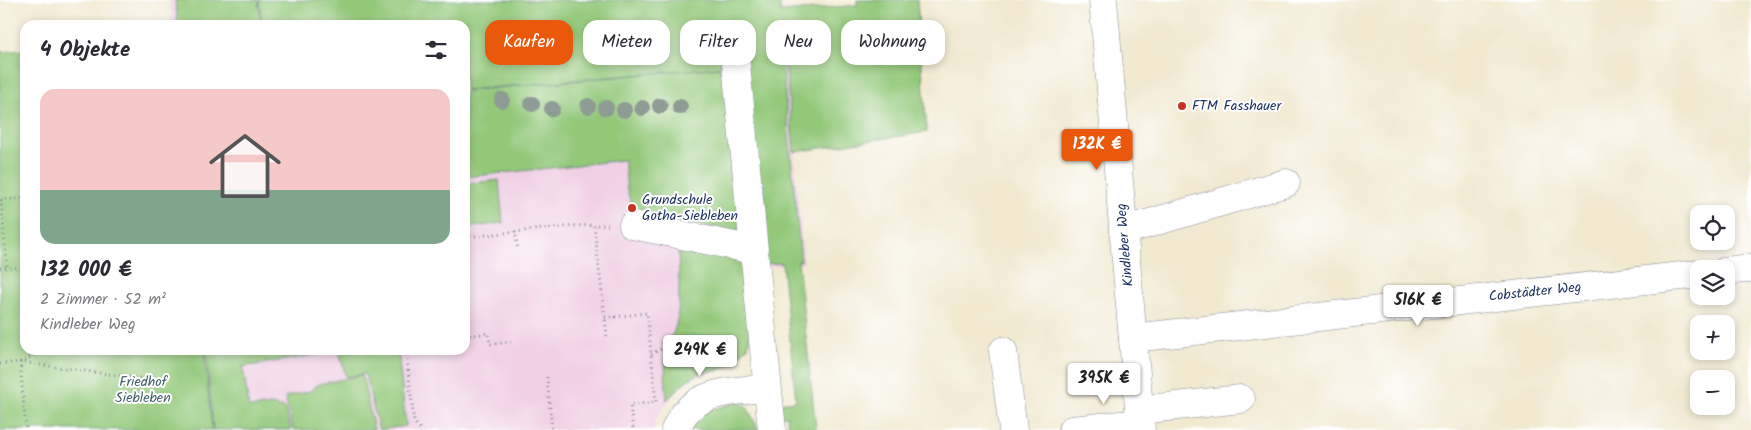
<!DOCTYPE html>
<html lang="de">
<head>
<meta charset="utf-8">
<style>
  body { margin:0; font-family:Kalam,sans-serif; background:#f2f2f3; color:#2b2b33; height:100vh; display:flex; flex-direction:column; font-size:19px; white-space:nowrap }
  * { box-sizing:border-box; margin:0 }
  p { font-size:16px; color:#7c7c81 }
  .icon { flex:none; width:28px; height:28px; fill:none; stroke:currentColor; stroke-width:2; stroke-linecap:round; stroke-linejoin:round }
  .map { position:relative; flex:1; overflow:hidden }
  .sheet { position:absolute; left:20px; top:20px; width:450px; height:335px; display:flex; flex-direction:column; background:#fff; border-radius:15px; box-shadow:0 2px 8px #0003 }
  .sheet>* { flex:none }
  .hud { position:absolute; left:485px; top:20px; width:475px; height:45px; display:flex; gap:10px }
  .tools { position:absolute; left:1690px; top:205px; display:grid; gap:10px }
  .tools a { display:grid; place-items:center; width:45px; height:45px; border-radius:10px; background:#fff; box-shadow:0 2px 8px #0003; font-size:25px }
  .price { position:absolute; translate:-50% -42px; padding:0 11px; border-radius:5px; background:#fff; color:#222; font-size:16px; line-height:32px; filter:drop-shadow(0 1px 2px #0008) }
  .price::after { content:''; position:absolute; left:50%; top:30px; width:15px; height:11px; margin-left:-8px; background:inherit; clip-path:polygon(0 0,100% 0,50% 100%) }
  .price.active { background:#ea580c; color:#fff }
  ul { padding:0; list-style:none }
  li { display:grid; align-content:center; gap:10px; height:265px; padding:0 20px }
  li+li { border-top:1px solid #e1e1e2 }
  li span { display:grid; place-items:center; height:155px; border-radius:15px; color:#555 }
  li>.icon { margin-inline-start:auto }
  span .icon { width:90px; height:90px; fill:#fffc; stroke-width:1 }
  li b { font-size:21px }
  h2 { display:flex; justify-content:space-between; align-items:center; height:60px; padding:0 20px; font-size:21px }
  .chip { padding:0 18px; border-radius:15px; background:#fff; box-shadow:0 2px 8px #0003; font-size:18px; line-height:45px }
  .chip.active { background:#ea580c; color:#fff }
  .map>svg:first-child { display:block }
</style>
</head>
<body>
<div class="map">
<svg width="1751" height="430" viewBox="0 0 1751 430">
  <rect width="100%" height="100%" fill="#fff"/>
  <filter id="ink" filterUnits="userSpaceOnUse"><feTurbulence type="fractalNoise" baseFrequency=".02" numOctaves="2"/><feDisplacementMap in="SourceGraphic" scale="10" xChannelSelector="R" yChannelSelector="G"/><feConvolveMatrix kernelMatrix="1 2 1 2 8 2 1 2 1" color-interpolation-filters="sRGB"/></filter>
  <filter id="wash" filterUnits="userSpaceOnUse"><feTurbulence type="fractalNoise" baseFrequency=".0096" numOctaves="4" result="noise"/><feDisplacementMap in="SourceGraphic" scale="20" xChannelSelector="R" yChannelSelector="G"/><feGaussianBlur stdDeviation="1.12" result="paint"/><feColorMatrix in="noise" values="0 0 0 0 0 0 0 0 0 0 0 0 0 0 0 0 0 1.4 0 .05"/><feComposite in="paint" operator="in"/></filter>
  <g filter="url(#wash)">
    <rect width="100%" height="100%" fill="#f1e9d0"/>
    <polygon fill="#f0d0e5" points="170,0 780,0 804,263 746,269 751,333 749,347 732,364 717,372 701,374 686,382 669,400 655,420 655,430 212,430 204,350 465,350 465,25 173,25"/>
    <g fill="#93c879" stroke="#577c6c">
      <polygon points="175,0 258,0 261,25 178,25"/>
      <path d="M259,0H779L781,12L857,5V0H917L927,132L794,152L785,61H782L801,261H798L816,430H788L787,416L780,417L778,403L796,401L782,263L765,264L762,236C740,232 647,219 635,208C624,196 627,175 624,160L465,177V91L742,65L465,90V25H262Z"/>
      <polygon points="25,50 25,350 204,350 212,430 0,430 0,52"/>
      <polygon points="499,180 503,223 465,228 465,184"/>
      <path d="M678,242C698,248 731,252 744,267L750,333L748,347L731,364L717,371L701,372L686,381L667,400C665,381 664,364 668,346C670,337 676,330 677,320C681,296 678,267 678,242Z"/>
      <polygon points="206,350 398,350 406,426 379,430 365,374 346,377 339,351 243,367 249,408 271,405 285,408 291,430 213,430"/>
      <polygon points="362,375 374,430 293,430 285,397 310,391 319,384"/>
      <polygon points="740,401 747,407 759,430 684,430 689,417"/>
    </g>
  </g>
  <g filter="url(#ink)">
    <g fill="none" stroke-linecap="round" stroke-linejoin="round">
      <defs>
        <g id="minor">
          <polyline points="1103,0 1141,430"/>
          <polyline points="736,64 754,250"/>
          <polyline points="633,225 754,250 772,430"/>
          <polyline points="1123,231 1286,183"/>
          <polyline points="1726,271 1751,268"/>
          <polyline points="1133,338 1699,274"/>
          <polyline points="1003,351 1013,430"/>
          <polyline points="1139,410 1241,399"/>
          <path d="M675,430C691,389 731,392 767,388"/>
          <polyline points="1072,430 1140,423"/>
        </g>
      </defs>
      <use href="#minor" stroke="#868c97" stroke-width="29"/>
      <g stroke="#868c97" stroke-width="3" stroke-dasharray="1 4" stroke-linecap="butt">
        <polyline points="1,200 7,267"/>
        <polyline points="1,200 25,198"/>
        <polyline points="515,231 518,249"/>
        <polyline points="465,237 572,226 594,225"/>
        <polyline points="0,268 7,267 25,269"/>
        <polyline points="605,318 647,313 656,402 630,405 633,430"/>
        <polyline points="465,336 488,333 490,344 511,342"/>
        <polyline points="607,336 594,225 608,225"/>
        <polyline points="406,350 414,422 421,430"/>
        <polyline points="453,350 453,354"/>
        <polyline points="651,354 694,333"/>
        <polyline points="20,362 26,430"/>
        <polyline points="20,362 46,350"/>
        <polyline points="0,364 20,362 159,381"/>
        <polyline points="547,377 552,430"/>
      </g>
      <use href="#minor" stroke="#fff" stroke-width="28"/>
    </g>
    <g fill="#8f9c96">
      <circle cx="502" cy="100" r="8"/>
      <circle cx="532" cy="104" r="8"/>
      <circle cx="588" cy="106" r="8"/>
      <circle cx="660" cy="106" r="8"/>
      <circle cx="680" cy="107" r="8"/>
      <circle cx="606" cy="108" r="8"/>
      <circle cx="642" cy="108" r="8"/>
      <circle cx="552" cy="109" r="8"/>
      <circle cx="624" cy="110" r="8"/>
    </g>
  </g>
  <g fill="#c8321e" stroke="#fff" stroke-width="2">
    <circle cx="1182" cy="106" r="5"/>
    <circle cx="632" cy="208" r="5"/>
  </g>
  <g text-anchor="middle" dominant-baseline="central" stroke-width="4" stroke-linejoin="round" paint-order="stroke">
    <g font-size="14" fill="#1b2f5e" stroke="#fff" text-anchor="start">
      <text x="1192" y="106">FTM Fasshauer</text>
      <text x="642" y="200">Grundschule<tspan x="642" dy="16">Gotha-Siebleben</tspan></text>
    </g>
    <g font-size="14" fill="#1b2f5e" stroke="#fff">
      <text transform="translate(1125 245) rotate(-95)">Kindleber Weg</text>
      <text transform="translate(1535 292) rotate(-6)">Cobstädter Weg</text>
    </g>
    <g font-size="14" fill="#3f5d66" stroke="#fff">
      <text x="143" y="382">Friedhof<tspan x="143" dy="16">Siebleben</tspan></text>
    </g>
  </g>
</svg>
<div class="tools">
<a><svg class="icon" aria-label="locate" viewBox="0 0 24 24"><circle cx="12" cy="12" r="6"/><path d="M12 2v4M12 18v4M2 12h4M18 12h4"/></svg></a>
<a><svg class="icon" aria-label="layers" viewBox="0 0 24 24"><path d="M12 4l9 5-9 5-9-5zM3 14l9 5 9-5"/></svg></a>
<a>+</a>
<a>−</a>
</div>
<b class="price active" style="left:1097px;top:171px">132K €</b>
<b class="price" style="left:1418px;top:327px">516K €</b>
<b class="price" style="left:700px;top:377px">249K €</b>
<b class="price" style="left:1104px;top:405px">395K €</b>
<div class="hud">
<a class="chip active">Kaufen</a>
<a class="chip">Mieten</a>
<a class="chip">Filter</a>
<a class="chip">Neu</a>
<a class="chip">Wohnung</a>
</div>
<section class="sheet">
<h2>4 Objekte<svg class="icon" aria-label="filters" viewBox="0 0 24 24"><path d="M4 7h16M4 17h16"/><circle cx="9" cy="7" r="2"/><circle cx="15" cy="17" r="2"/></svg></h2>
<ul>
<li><span style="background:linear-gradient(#f6c9c9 65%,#7fa58c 0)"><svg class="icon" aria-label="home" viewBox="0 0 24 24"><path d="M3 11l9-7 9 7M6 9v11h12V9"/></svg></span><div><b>132 000 €</b><p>2 Zimmer · 52 m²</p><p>Kindleber Weg</p></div></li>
</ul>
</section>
</div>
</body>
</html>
